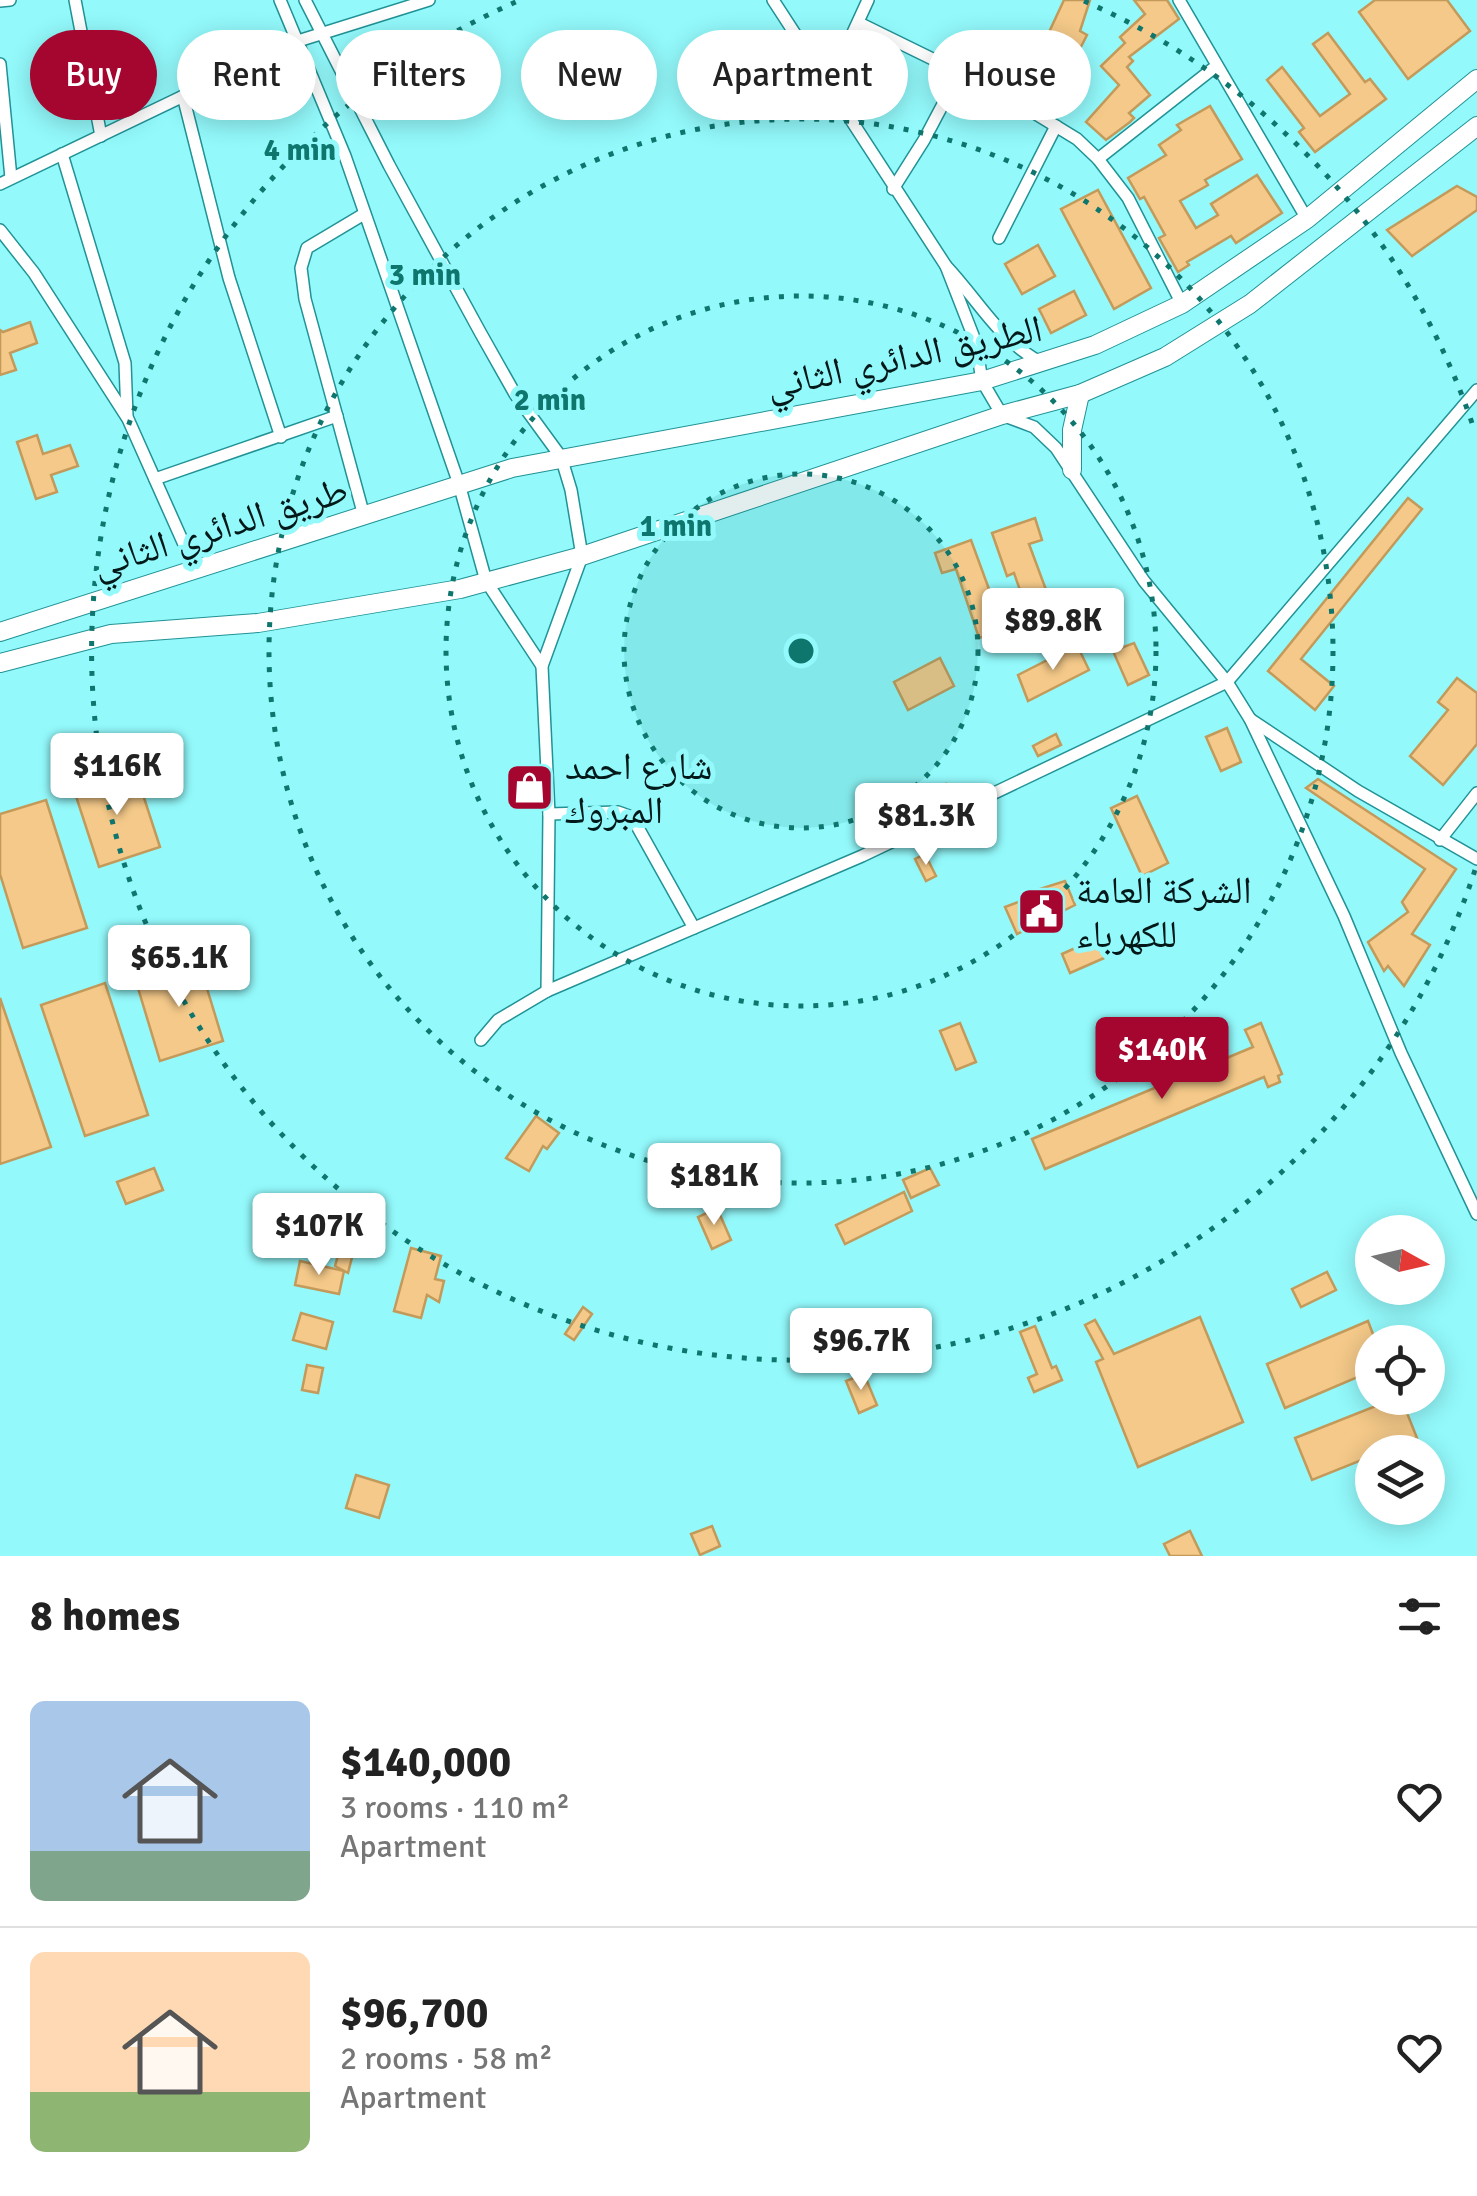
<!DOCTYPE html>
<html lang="en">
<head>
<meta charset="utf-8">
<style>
  body { margin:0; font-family:Signika,"Noto Naskh Arabic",sans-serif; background:#f6f6f6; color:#222; height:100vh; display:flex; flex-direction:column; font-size:38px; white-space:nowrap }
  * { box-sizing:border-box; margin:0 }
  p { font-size:32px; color:#767676 }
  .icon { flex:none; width:55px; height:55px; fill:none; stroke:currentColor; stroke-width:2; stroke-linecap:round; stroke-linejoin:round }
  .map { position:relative; height:1556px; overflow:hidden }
  .panel { display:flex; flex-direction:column; background:#fff; flex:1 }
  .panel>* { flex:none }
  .top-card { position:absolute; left:30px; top:30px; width:1418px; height:90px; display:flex; gap:20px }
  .needle { width:65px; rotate:98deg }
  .buttons { position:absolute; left:1355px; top:1215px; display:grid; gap:20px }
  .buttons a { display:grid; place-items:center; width:90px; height:90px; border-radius:50%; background:#fff; box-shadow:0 5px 25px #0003; font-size:50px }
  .price { position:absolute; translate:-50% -85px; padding:0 22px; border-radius:10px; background:#fff; color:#222; font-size:32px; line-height:65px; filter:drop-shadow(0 2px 5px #0008) }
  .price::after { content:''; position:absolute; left:50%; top:60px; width:30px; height:22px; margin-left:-15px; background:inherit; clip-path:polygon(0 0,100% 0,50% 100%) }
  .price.selected { background:#a4062f; color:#fff }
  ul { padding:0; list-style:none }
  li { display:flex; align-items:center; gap:30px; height:250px; padding:0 30px }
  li+li { border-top:2px solid #e0e0e0 }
  li span { display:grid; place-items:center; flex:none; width:280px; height:200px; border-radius:15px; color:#555 }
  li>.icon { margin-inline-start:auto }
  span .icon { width:120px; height:120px; fill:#fffc; stroke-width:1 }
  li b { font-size:42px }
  h2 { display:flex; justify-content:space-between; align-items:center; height:120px; padding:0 30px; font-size:42px }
  .pill { padding:0 35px; border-radius:45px; background:#fff; box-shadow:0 5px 25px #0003; font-size:35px; line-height:90px }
  .pill.selected { background:#a4062f; color:#fff }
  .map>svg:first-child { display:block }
</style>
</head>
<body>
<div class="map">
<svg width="1477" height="1556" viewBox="0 0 1477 1556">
  <rect width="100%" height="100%" fill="#93f9fb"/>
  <g fill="#f4c989" stroke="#c39a5a" stroke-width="2.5">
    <polygon points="1064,0 1090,0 1080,31 1087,35 1049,109 1011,87 1027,55 1036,60"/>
    <polygon points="1134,0 1167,0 1179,19 1129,57 1133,61 1127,67 1150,95 1129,113 1134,118 1130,122 1106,140 1086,122 1119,85 1101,66 1125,43 1120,37 1145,14"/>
    <polygon points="1375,0 1447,0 1470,31 1408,79 1359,12"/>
    <polygon points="1328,33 1365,82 1370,79 1386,99 1315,152 1299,132 1304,128 1267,80 1282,67 1320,116 1350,94 1313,44"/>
    <polygon points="1210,106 1242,159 1205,180 1208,185 1180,201 1196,228 1218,215 1211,204 1257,175 1282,213 1236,243 1231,236 1187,262 1189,265 1178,272 1159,238 1165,235 1144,197 1140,199 1128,178 1166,155 1159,145 1181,130 1177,125"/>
    <polygon points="1457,186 1477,197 1477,210 1412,256 1387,230"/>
    <polygon points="1098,190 1151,288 1114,309 1061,209"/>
    <polygon points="1038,245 1055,276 1022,294 1005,264"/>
    <polygon points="1074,291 1086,315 1051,333 1039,309"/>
    <polygon points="30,322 37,343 10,353 16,370 0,375 0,330 3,332"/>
    <polygon points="37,435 43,454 70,445 78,466 51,475 57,492 36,499 17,442"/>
    <polygon points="1408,498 1422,509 1301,659 1334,686 1315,710 1268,671"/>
    <polygon points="1035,518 1042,540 1029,544 1055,614 1031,622 1014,573 1007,576 992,533"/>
    <polygon points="971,540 1004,630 979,638 956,569 942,573 935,553"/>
    <polygon points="1134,643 1149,675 1128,685 1113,651"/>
    <polygon points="1077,645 1089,670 1028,701 1018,675"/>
    <polygon points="940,658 954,686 908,710 894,682"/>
    <polygon points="1457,678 1477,693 1477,744 1443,785 1410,756 1448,710 1438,702"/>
    <polygon points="1227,728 1241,762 1221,771 1206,737"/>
    <polygon points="1056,734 1061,745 1038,756 1033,746"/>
    <polygon points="135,770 160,847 99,867 74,790"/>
    <polygon points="1318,779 1456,869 1412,934 1430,945 1404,986 1388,966 1384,971 1368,942 1408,912 1402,902 1425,869 1306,788"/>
    <polygon points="946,784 953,801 928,813 921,795"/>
    <polygon points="1137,796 1168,863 1142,876 1111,808"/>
    <polygon points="46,800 87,928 23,948 0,874 0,814"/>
    <polygon points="925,854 936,876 926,881 915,859"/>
    <polygon points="1065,881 1075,905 1017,934 1005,907 1026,899 1024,894"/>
    <polygon points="1102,936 1111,955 1070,973 1062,954"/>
    <polygon points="198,959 223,1041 160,1061 135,978"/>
    <polygon points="105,983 148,1115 85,1136 41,1005"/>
    <polygon points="0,998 51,1147 0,1164"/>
    <polygon points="960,1023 976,1062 956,1070 940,1031"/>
    <polygon points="1261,1023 1282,1074 1278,1076 1280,1082 1268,1087 1264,1077 1045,1169 1032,1139 1253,1047 1245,1030"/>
    <polygon points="536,1116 559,1133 547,1149 543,1146 529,1171 506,1158"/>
    <polygon points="154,1168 163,1190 126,1204 117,1182"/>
    <polygon points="930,1168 939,1185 911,1198 903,1180"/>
    <polygon points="904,1192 912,1211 845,1244 836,1225"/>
    <polygon points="717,1208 731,1240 712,1249 698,1217"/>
    <polygon points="344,1235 357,1238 348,1273 335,1266"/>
    <polygon points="411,1248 441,1256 435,1279 444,1281 439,1302 427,1295 421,1318 394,1311"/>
    <polygon points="300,1261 344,1271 339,1294 295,1285"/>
    <polygon points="1327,1272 1336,1290 1301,1307 1292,1289"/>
    <polygon points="583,1307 592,1314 574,1340 565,1334"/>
    <polygon points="301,1313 333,1322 326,1349 293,1340"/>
    <polygon points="1200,1317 1243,1422 1138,1467 1096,1362 1103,1359 1085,1325 1095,1320 1114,1354"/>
    <polygon points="1368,1321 1376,1342 1372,1342 1372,1371 1285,1408 1267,1364"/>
    <polygon points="1035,1326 1052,1368 1056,1366 1062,1380 1034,1392 1028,1378 1037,1374 1020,1332"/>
    <polygon points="307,1365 323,1368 318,1393 302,1390"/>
    <polygon points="864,1374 877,1405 859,1413 846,1381"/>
    <polygon points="1396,1398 1401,1398 1417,1438 1372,1452 1372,1456 1312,1480 1295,1438"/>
    <polygon points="356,1475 389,1485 379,1518 346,1508"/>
    <polygon points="712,1526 720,1546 700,1555 691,1534"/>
    <polygon points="1190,1531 1202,1556 1170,1556 1164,1544"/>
  </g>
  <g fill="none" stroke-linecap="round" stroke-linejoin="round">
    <defs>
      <g id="minor">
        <polyline points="75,0 101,136"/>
        <polyline points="280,0 345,156 459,484 486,581 542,666"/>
        <polyline points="305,0 389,165 480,332 515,394 561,457 571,490 582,556 542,666 549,814 547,991"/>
        <path d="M773,0L946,266C979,301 997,338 1040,362"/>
        <polyline points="1179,0 1307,219"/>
        <polyline points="0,1 10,0"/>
        <polyline points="859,23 1000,92 1077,139 1098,159 1128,198 1182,304"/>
        <polyline points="0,64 11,178"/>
        <polyline points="828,87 868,0"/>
        <polyline points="183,96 229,278 281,437"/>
        <polyline points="62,154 125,363 127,416"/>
        <polyline points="1098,159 1215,67"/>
        <polyline points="0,184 298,41 429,0"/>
        <polyline points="893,189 924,140 960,72"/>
        <polyline points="0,230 34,273 128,419 195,569"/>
        <polyline points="999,238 1056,126"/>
        <polyline points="946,266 976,343 982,381 1002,415 1034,427 1056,448 1144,581 1227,682 1250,719 1344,916 1401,1053 1477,1214"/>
        <polyline points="155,479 337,416"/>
        <polyline points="364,516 305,299 301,268 307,248 364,214"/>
        <polyline points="1250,719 1358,791 1477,859"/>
        <polyline points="549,814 618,812 632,817 694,928"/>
        <polyline points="1440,840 1477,793"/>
        <polyline points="481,1040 498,1020 547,991 862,856 1227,682 1477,390"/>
      </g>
      <g id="primary">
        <polyline points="1072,470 1072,430 1080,394"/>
        <polyline points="0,632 512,468 982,381 1095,345 1182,304 1307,219 1477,79"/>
        <polyline points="0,663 111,634 258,623 460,589 582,556 1002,415 1080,394 1165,357 1250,304 1477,126"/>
      </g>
    </defs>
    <use href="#minor" stroke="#219295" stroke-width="14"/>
    <use href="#primary" stroke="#219295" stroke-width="20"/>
    <use href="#minor" stroke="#fff" stroke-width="11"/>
    <use href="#primary" stroke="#fff" stroke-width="18"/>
  </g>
  <circle cx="801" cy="651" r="177" fill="#0f766e" fill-opacity=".12"/>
  <g fill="none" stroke="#0f766e" stroke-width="5" stroke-dasharray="5 10">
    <circle cx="801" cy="651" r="177"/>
    <circle cx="801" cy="651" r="355"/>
    <circle cx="801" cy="651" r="532"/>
    <path d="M1475 870A709 709 0 1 1 518 1M1084 1A709 709 0 0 1 1475 432"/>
  </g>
  <defs>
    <symbol id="shop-square" viewBox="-11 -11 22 22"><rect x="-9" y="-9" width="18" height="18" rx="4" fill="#a4062f" stroke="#93f9fb"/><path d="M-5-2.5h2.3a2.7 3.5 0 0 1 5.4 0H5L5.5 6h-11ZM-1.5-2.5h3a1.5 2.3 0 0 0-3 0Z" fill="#fff"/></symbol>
    <symbol id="civic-square" viewBox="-11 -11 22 22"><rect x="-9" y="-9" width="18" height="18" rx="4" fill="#a4062f" stroke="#93f9fb"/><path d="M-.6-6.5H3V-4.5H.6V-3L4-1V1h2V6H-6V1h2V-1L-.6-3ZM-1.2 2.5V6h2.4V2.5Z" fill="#fff"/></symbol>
  </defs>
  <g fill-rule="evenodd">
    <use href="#shop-square" x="502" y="760" width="55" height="55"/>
    <use href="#civic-square" x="1014" y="884" width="55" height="55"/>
  </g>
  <g text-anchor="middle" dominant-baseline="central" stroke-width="10" stroke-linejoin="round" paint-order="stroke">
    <g font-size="38" fill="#031818" stroke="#93f9fb">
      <text transform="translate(904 357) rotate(-12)">الطريق الدائري الثاني</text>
      <text transform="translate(220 527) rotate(-17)">طريق الدائري الثاني</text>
    </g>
    <g font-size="38" fill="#031818" stroke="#93f9fb" text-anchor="start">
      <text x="565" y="766">شارع احمد<tspan x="565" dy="44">المبروك</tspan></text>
      <text x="1076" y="890">الشركة العامة<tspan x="1076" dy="44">للكهرباء</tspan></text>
    </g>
  </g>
  <circle cx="801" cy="651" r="15" fill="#0f766e" stroke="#93f9fb" stroke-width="5"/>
  <g font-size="30" text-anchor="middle" font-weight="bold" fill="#0f766e" stroke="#93f9fb" stroke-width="10" stroke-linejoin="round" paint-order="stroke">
    <text x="300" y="160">4 min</text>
    <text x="425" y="285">3 min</text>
    <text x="550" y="410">2 min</text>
    <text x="676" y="536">1 min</text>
  </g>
</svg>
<div class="buttons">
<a><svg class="needle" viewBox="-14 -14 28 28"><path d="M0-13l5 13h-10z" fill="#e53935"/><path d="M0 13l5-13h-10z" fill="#767676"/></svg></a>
<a><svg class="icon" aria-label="locate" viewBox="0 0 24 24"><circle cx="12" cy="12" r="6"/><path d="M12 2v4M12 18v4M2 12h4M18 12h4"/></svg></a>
<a><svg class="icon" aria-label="layers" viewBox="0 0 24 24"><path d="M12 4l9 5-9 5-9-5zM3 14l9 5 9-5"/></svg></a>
</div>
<b class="price" style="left:1053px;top:673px">$89.8K</b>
<b class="price" style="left:117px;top:818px">$116K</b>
<b class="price" style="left:926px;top:868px">$81.3K</b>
<b class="price" style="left:179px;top:1010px">$65.1K</b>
<b class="price selected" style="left:1162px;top:1102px">$140K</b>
<b class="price" style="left:714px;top:1228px">$181K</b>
<b class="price" style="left:319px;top:1278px">$107K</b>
<b class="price" style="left:861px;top:1393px">$96.7K</b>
<div class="top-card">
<a class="pill selected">Buy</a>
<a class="pill">Rent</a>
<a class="pill">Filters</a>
<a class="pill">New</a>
<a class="pill">Apartment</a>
<a class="pill">House</a>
</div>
</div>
<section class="panel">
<h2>8 homes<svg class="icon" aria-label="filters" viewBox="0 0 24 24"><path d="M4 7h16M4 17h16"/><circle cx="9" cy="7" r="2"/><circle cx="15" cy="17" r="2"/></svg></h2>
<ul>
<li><span style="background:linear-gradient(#a9c7e8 75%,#7fa58c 0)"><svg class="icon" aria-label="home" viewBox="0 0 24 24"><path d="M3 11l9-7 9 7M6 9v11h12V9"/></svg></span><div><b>$140,000</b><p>3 rooms · 110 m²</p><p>Apartment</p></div><svg class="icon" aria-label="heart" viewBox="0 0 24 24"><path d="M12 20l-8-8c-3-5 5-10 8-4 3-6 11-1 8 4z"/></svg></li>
<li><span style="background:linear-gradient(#ffd9b3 70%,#8fb573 0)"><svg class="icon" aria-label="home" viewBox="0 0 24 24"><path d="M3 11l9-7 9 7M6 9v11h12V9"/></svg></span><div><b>$96,700</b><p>2 rooms · 58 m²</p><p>Apartment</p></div><svg class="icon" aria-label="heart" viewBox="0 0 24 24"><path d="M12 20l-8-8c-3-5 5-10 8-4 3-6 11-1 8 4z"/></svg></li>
</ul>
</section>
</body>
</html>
